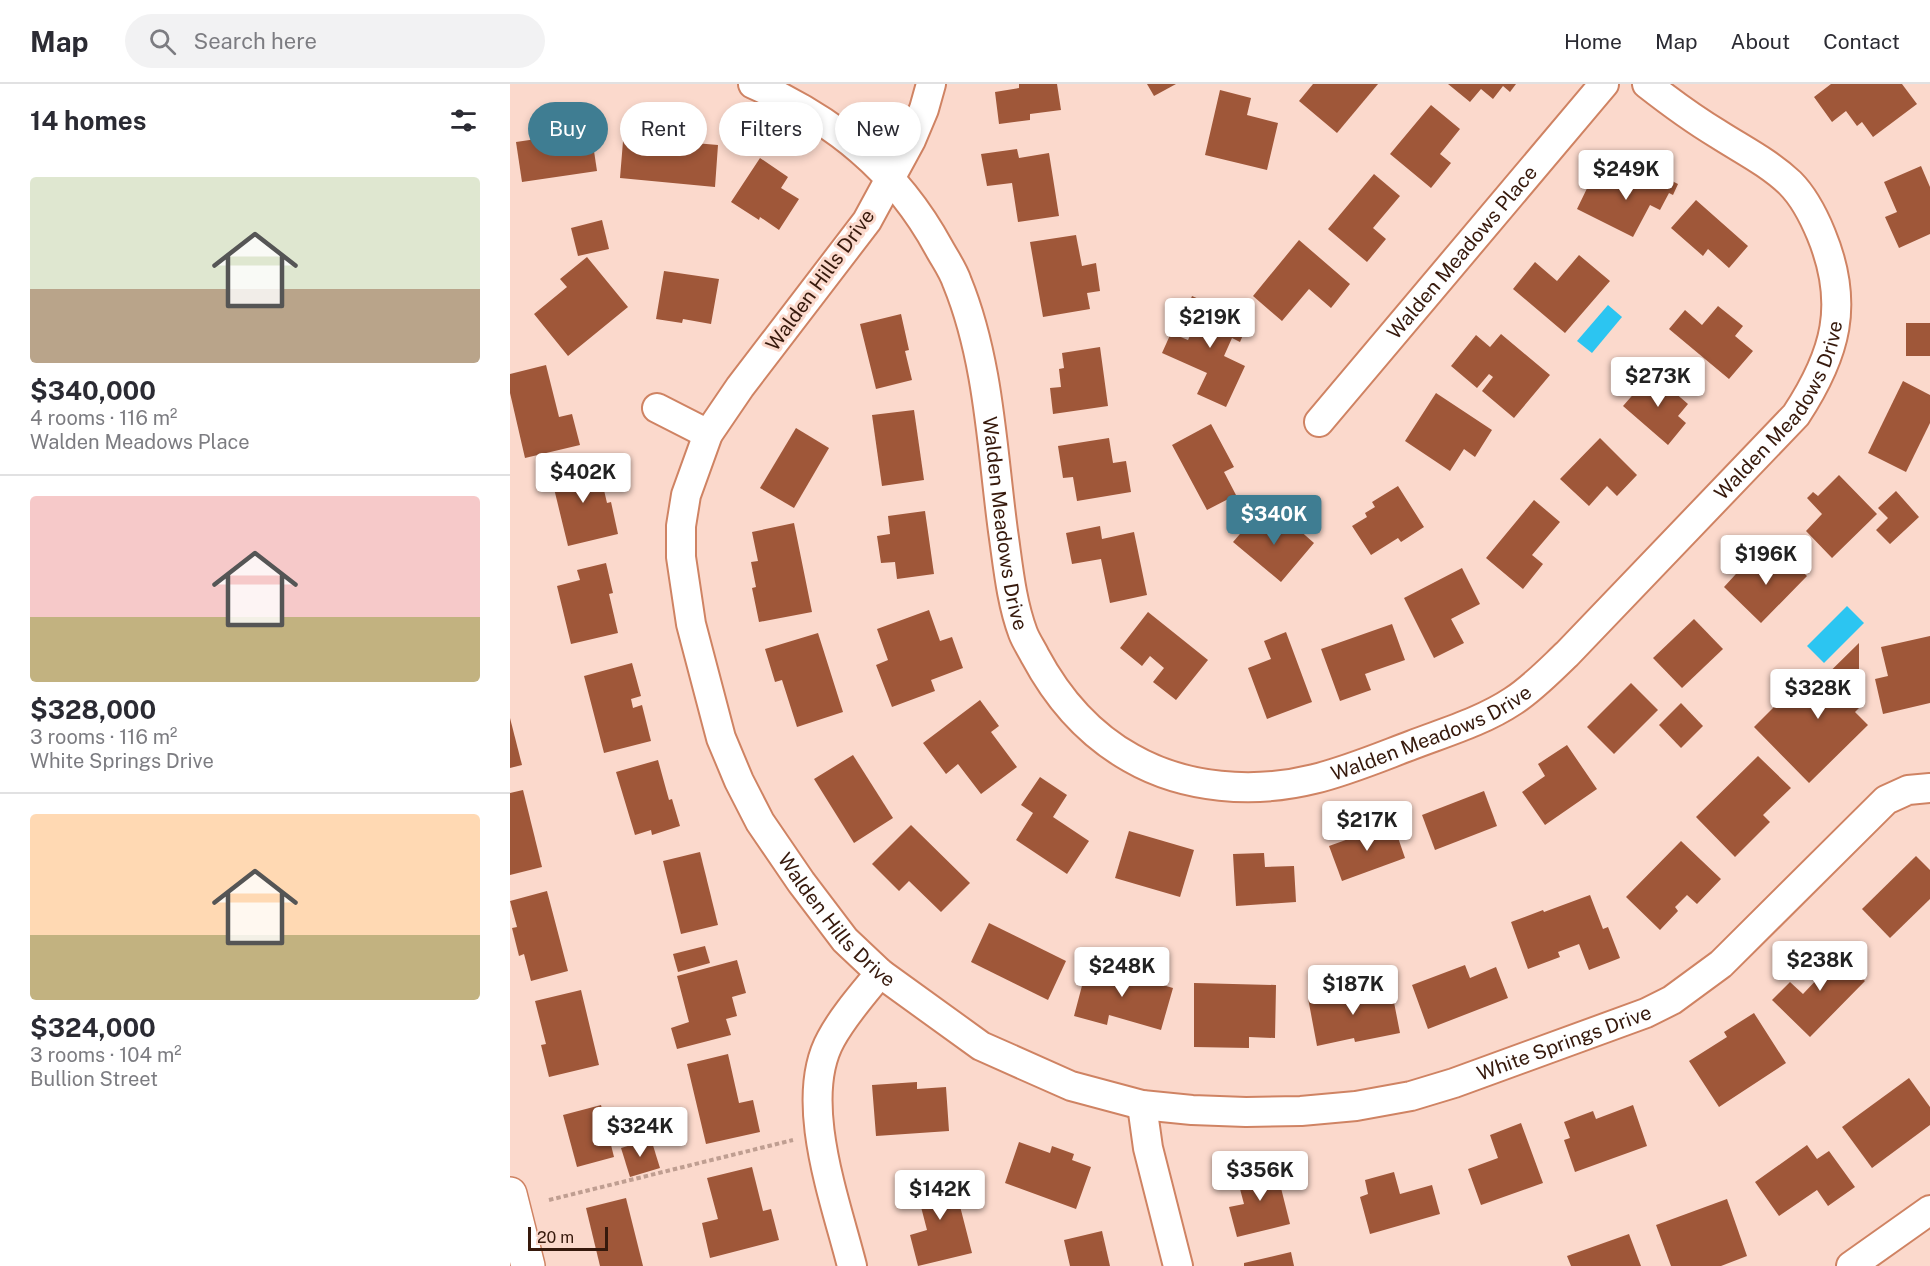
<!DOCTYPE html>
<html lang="en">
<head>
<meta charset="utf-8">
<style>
  body { margin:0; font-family:"Public Sans",sans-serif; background:#f2f2f3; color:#2b2b33; height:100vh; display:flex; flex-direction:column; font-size:22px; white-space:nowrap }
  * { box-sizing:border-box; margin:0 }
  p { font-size:20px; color:#7c7c81 }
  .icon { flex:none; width:33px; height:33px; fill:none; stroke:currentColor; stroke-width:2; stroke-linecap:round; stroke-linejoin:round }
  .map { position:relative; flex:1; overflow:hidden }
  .drawer { display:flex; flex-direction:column; background:#fff; width:510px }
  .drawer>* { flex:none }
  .top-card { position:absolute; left:18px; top:18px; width:570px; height:54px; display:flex; gap:12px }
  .scale { position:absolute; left:18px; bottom:15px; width:80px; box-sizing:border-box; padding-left:6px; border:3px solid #36190c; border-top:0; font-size:16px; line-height:21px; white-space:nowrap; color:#36190c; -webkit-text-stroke:4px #fbd9cc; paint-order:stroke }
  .price { position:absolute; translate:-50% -51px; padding:0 14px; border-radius:6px; background:#fff; color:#222; font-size:20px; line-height:39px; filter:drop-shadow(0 2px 3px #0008) }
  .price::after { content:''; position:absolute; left:50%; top:36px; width:18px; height:14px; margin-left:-9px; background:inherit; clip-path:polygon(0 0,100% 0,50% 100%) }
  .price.selected { background:#3f7d92; color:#fff }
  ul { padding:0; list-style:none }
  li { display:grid; align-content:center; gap:12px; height:318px; padding:0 30px }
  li+li { border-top:2px solid #e1e1e2 }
  li span { display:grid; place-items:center; height:186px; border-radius:6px; color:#555 }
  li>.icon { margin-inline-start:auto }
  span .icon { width:108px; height:108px; fill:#fffc; stroke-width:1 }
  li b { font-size:26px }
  h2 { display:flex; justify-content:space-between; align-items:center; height:72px; padding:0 30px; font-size:26px }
  .tag { padding:0 21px; border-radius:27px; background:#fff; box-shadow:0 3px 9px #0003; font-size:21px; line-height:54px }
  .tag.selected { background:#3f7d92; color:#fff }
  header { display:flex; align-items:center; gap:36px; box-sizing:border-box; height:84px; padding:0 30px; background:#fff; border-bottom:2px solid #e1e1e2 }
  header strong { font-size:28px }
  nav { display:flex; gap:33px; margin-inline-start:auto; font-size:21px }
  .search { width:420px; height:54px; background:#f2f2f3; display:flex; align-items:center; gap:15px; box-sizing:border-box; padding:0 21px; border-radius:33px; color:#7c7c81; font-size:22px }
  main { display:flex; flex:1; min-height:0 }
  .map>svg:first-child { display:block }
</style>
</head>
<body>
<header>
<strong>Map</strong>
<div class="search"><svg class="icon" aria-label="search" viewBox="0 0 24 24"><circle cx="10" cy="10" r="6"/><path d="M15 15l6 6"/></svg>Search here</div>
<nav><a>Home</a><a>Map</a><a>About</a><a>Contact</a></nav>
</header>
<main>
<section class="drawer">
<h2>14 homes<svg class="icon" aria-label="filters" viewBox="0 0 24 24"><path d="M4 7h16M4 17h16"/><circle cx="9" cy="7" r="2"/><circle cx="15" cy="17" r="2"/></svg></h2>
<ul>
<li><span style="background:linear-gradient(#dfe7d0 60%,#b9a48a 0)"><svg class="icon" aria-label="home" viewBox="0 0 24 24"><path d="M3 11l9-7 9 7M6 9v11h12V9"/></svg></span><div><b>$340,000</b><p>4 rooms · 116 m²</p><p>Walden Meadows Place</p></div></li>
<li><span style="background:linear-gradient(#f6c9c9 65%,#c2b280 0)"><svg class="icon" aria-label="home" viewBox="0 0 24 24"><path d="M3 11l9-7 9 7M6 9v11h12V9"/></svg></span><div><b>$328,000</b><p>3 rooms · 116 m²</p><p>White Springs Drive</p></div></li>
<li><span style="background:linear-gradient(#ffd9b3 65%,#c2b280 0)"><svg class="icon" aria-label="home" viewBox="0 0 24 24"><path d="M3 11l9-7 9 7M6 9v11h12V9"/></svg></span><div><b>$324,000</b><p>3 rooms · 104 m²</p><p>Bullion Street</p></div></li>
</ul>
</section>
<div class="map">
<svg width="1420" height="1182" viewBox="0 0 1420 1182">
  <rect width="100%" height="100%" fill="#fbd9cc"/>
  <g fill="#2cc5f1">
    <polygon points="1098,221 1112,233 1082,269 1067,257"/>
    <polygon points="1337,522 1354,539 1314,579 1297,562"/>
  </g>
  <g fill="#9f5739">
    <polygon points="509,0 547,0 551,26 520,30 520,36 489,40 485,8 509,4"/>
    <polygon points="637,0 666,0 644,12"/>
    <polygon points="803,0 868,0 827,49 789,17"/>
    <polygon points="938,0 1006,0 1000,8 993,2 983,15 971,5 960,18"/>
    <polygon points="1321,0 1392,0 1407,20 1363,53 1352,38 1347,42 1336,27 1322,38 1304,13"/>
    <polygon points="710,6 741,14 737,31 768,39 757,86 695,71"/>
    <polygon points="921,21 950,45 930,70 941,79 921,104 880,70"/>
    <polygon points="114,45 150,48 150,56 208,61 205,103 110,94"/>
    <polygon points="81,47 87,87 12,98 6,58"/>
    <polygon points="507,65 509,74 539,69 549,132 508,138 502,99 477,102 471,70"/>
    <polygon points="250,74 278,93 271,104 289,115 269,146 250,133 249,136 221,118"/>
    <polygon points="1411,82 1420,103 1420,150 1389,164 1375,133 1387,128 1374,98"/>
    <polygon points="1134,83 1168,100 1163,111 1159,109 1150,126 1140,121 1123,153 1067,125 1083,92 1120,110"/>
    <polygon points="864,90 890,112 863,144 876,155 857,178 818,145"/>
    <polygon points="1186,116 1238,162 1219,184 1198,165 1193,172 1161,144"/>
    <polygon points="92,136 99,165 68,172 61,144"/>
    <polygon points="566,151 572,182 586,179 590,207 577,209 580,225 533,233 520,158"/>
    <polygon points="789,156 840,200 821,224 799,205 772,237 743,212"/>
    <polygon points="1069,171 1100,197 1055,249 1003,205 1025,178 1047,197"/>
    <polygon points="77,173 118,223 58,272 24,230 57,203 50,195"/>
    <polygon points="154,187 209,195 201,240 173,235 172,239 146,235"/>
    <polygon points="682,212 739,237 730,258 722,254 714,272 735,282 716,323 687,310 697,289 652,269 661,249 678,256 687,237 674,231"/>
    <polygon points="1208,222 1233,242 1225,252 1243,267 1219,295 1159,245 1175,226 1192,241"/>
    <polygon points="391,230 399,266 395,267 402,296 366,305 350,240"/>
    <rect x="1396" y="239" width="24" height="33"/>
    <polygon points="991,250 1040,291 1004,334 972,307 983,293 979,290 967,304 941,282 966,251 980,263"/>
    <polygon points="590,263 598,322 543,330 540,304 551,303 549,285 554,284 552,269"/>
    <polygon points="36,281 49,333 62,330 70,361 15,374 0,309 0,290"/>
    <polygon points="1142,289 1178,320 1168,332 1176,339 1158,361 1113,322"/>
    <polygon points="1393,297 1420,311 1420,339 1396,388 1358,369"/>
    <polygon points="926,309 982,346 965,373 954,365 940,387 895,357"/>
    <polygon points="404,326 414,396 372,402 362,331"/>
    <polygon points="701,340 724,383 714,388 726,411 697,426 662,361"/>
    <polygon points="286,344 319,364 284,424 250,404"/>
    <polygon points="599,354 603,379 616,377 621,408 567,417 563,393 553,394 548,362"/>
    <polygon points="1090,354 1127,391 1107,412 1097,402 1079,422 1050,395"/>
    <polygon points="87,376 97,419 101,418 108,450 58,462 40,388"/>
    <polygon points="1329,391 1367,430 1322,474 1296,447 1312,430 1297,414 1303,408 1308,412"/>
    <polygon points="888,402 914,443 891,458 888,454 861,471 842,442 857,433 855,429 865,423 862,418"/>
    <polygon points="1386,407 1409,433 1380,460 1366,446 1378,434 1368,424"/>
    <polygon points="1024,416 1050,438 1022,471 1033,480 1013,505 976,474"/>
    <polygon points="415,427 424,490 387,495 385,478 371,479 367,452 380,450 378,432"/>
    <polygon points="749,428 771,447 779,437 804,459 771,498 723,458"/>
    <polygon points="284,439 302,528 249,538 242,504 246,503 241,478 248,477 242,448"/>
    <polygon points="590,442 592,455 624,448 637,511 600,519 591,475 562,480 556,449"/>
    <polygon points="1271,467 1297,492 1251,539 1214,503 1236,479 1248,490"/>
    <polygon points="96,479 103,509 99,510 108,549 61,560 47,502 70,496 67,486"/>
    <polygon points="952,484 970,520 941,535 954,559 924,574 894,514"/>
    <polygon points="419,526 430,557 442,553 453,584 421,596 425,607 382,623 366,581 378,576 367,545"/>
    <polygon points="638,528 698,576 666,616 643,598 654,584 640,572 632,582 610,564"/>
    <polygon points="1184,535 1213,565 1172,604 1143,574"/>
    <polygon points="882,540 895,576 855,590 861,606 830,617 811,565"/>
    <polygon points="776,548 802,618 757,635 738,584 761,575 754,557"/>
    <polygon points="308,549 333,628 287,643 272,596 265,598 255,565"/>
    <polygon points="1420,552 1420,619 1373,630 1365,595 1378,592 1371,563"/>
    <polygon points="1349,559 1349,605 1353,620 1345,628 1358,641 1299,699 1244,643 1280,607 1290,617"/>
    <polygon points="122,579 131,612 121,615 123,624 132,621 141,657 94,669 74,592"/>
    <polygon points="1121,599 1148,626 1104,670 1077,643"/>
    <polygon points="470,616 489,642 481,648 507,683 471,710 448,680 436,690 413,659"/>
    <polygon points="1171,619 1193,642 1171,664 1149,641"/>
    <polygon points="0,634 12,681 0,684"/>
    <polygon points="1057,661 1087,705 1035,741 1012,708 1035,692 1028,680"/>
    <polygon points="343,671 383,734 344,759 304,695"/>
    <polygon points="1248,672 1281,704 1253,731 1260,738 1225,773 1186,733"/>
    <polygon points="148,676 159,716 162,715 170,742 142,751 141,746 125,751 106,688"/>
    <polygon points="530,693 557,711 543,733 579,757 557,790 506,756 523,729 511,721"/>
    <polygon points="13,706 32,783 0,791 0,709"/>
    <polygon points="974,707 987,742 925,766 912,731"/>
    <polygon points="883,739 895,774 832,797 819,762"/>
    <polygon points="401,741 460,799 431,828 399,797 389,807 362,780"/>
    <polygon points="619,747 684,766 670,813 605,794"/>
    <polygon points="1171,757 1211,795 1187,820 1177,811 1165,823 1168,827 1150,846 1116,813"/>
    <polygon points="190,768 208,841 171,850 153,777"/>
    <polygon points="754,769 755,783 784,782 786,818 726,822 723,770"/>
    <polygon points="1406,772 1420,786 1420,815 1380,854 1352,825"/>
    <polygon points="37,807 58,887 21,897 14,870 9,872 2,844 7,843 0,817"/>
    <polygon points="1080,811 1093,845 1098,843 1110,874 1079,886 1069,860 1048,868 1050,873 1018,885 1001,838 1033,826 1034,828"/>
    <polygon points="479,839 556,877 538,916 461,878"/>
    <polygon points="1316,860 1355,897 1300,953 1262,916 1280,898 1293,910 1310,892 1297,880"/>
    <polygon points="195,862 200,879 168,888 163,870"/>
    <polygon points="227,876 236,909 222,913 227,932 216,935 221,951 167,965 161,944 179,938 167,892"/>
    <polygon points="578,879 663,904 651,946 599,931 597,941 564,932"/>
    <polygon points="955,881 960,894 986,883 998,914 918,945 902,901"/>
    <polygon points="684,899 766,901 765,954 739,953 739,964 684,963"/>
    <polygon points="865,901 867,911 882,908 890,949 845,958 844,954 807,962 798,914"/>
    <polygon points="71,906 89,981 39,993 31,961 36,960 25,917"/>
    <polygon points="1244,929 1276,979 1209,1023 1179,977 1217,953 1214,948"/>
    <polygon points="218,970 229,1019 243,1016 250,1048 196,1060 177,980"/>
    <polygon points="1399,994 1420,1023 1420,1041 1362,1084 1332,1043"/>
    <polygon points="407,998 407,1005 436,1003 439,1047 366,1052 362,1001"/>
    <polygon points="91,1021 104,1073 67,1083 53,1031"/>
    <polygon points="1123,1021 1137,1062 1065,1088 1054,1056 1060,1054 1054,1038 1083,1027 1086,1035"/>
    <polygon points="1011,1039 1033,1099 971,1121 958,1085 988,1074 980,1051"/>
    <polygon points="141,1055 150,1084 120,1093 111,1064"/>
    <polygon points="509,1058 540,1069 542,1062 564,1070 562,1076 581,1083 566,1125 495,1099"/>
    <polygon points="1297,1061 1307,1075 1319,1067 1345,1103 1318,1122 1307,1106 1269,1132 1245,1098"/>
    <polygon points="765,1080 780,1140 727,1153 719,1123 734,1120 726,1090"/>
    <polygon points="242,1083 253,1127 261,1125 269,1156 200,1174 192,1139 208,1135 197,1094"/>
    <polygon points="441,1087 462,1169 408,1182 400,1151 417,1146 404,1096"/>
    <polygon points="884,1088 890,1110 922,1101 930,1130 860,1150 850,1113 858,1110 855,1096"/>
    <polygon points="116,1114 133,1182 90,1182 76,1124"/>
    <polygon points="1217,1115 1237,1172 1211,1182 1161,1182 1146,1141"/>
    <polygon points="592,1147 600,1182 560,1182 554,1156"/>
    <polygon points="1119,1150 1131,1182 1061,1182 1057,1172"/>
    <polygon points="781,1168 784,1182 734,1182 734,1179"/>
  </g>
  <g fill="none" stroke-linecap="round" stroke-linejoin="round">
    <defs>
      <g id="minor">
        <path id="s1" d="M243,0C324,36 386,85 429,164C435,175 443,186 447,198C479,276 482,365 493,447C498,481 501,517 513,549C516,557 521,564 525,572C548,615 578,650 621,674C675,705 744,710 804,695C837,687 870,673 902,661C936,648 973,637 1003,617C1023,604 1040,586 1057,570L1286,331C1326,270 1340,220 1311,150C1304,133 1293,112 1280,99C1259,79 1233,66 1208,50C1183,35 1160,18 1137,0"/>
        <path id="s2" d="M421,0L414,25L401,56L357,137L230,303L198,350L176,411L171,442V473L181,540L211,654L229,697L250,738L291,798L335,856L370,889L471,962L561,1002L632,1021L682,1026L736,1028L791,1027L846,1022L901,1012L944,999L1136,929L1162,916L1211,880L1376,716L1398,706L1420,704"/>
        <polyline points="147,324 198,350"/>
        <path id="s3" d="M809,338L1094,0"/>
        <polyline points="632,1021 638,1064 668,1182"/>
        <path d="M342,1182C326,1118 287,1016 321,955C334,931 353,910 370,889"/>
        <polyline points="1341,1182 1420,1126"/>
      </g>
      <polyline id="tertiary" points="0,1110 18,1182"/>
    </defs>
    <use href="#minor" stroke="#cf8363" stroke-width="32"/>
    <use href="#tertiary" stroke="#cf8363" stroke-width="36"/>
    <polyline stroke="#bf9e91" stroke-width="4" stroke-dasharray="4.5 3" stroke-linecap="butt" points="39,1116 283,1056"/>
    <use href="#minor" stroke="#fff" stroke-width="28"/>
    <use href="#tertiary" stroke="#fff" stroke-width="33"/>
  </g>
  <g text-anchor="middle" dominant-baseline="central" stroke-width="6" stroke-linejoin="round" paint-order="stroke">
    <g font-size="20" fill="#36190c" stroke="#fbd9cc">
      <text stroke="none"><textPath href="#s3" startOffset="222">Walden Meadows Place</textPath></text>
      <text transform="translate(310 196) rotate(-54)">Walden Hills Drive</text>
      <text stroke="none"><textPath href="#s1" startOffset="1618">Walden Meadows Drive</textPath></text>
      <text stroke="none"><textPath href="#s1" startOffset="538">Walden Meadows Drive</textPath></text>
      <text stroke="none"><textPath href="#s1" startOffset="1132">Walden Meadows Drive</textPath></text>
      <text stroke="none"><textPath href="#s2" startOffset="948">Walden Hills Drive</textPath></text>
      <text stroke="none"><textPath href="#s2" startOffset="1746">White Springs Drive</textPath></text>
    </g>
  </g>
</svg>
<div class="scale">20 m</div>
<b class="price" style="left:1116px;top:117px">$249K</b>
<b class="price" style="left:700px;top:265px">$219K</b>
<b class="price" style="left:1148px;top:324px">$273K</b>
<b class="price" style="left:73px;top:420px">$402K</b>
<b class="price selected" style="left:764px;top:462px">$340K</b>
<b class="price" style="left:1256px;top:502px">$196K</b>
<b class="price" style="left:1308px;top:636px">$328K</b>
<b class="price" style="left:857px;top:768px">$217K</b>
<b class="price" style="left:1310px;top:908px">$238K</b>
<b class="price" style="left:612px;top:914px">$248K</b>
<b class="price" style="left:843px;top:932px">$187K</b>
<b class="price" style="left:130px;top:1074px">$324K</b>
<b class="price" style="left:750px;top:1118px">$356K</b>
<b class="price" style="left:430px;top:1137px">$142K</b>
<div class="top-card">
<a class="tag selected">Buy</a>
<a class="tag">Rent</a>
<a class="tag">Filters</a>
<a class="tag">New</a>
</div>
</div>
</main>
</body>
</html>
